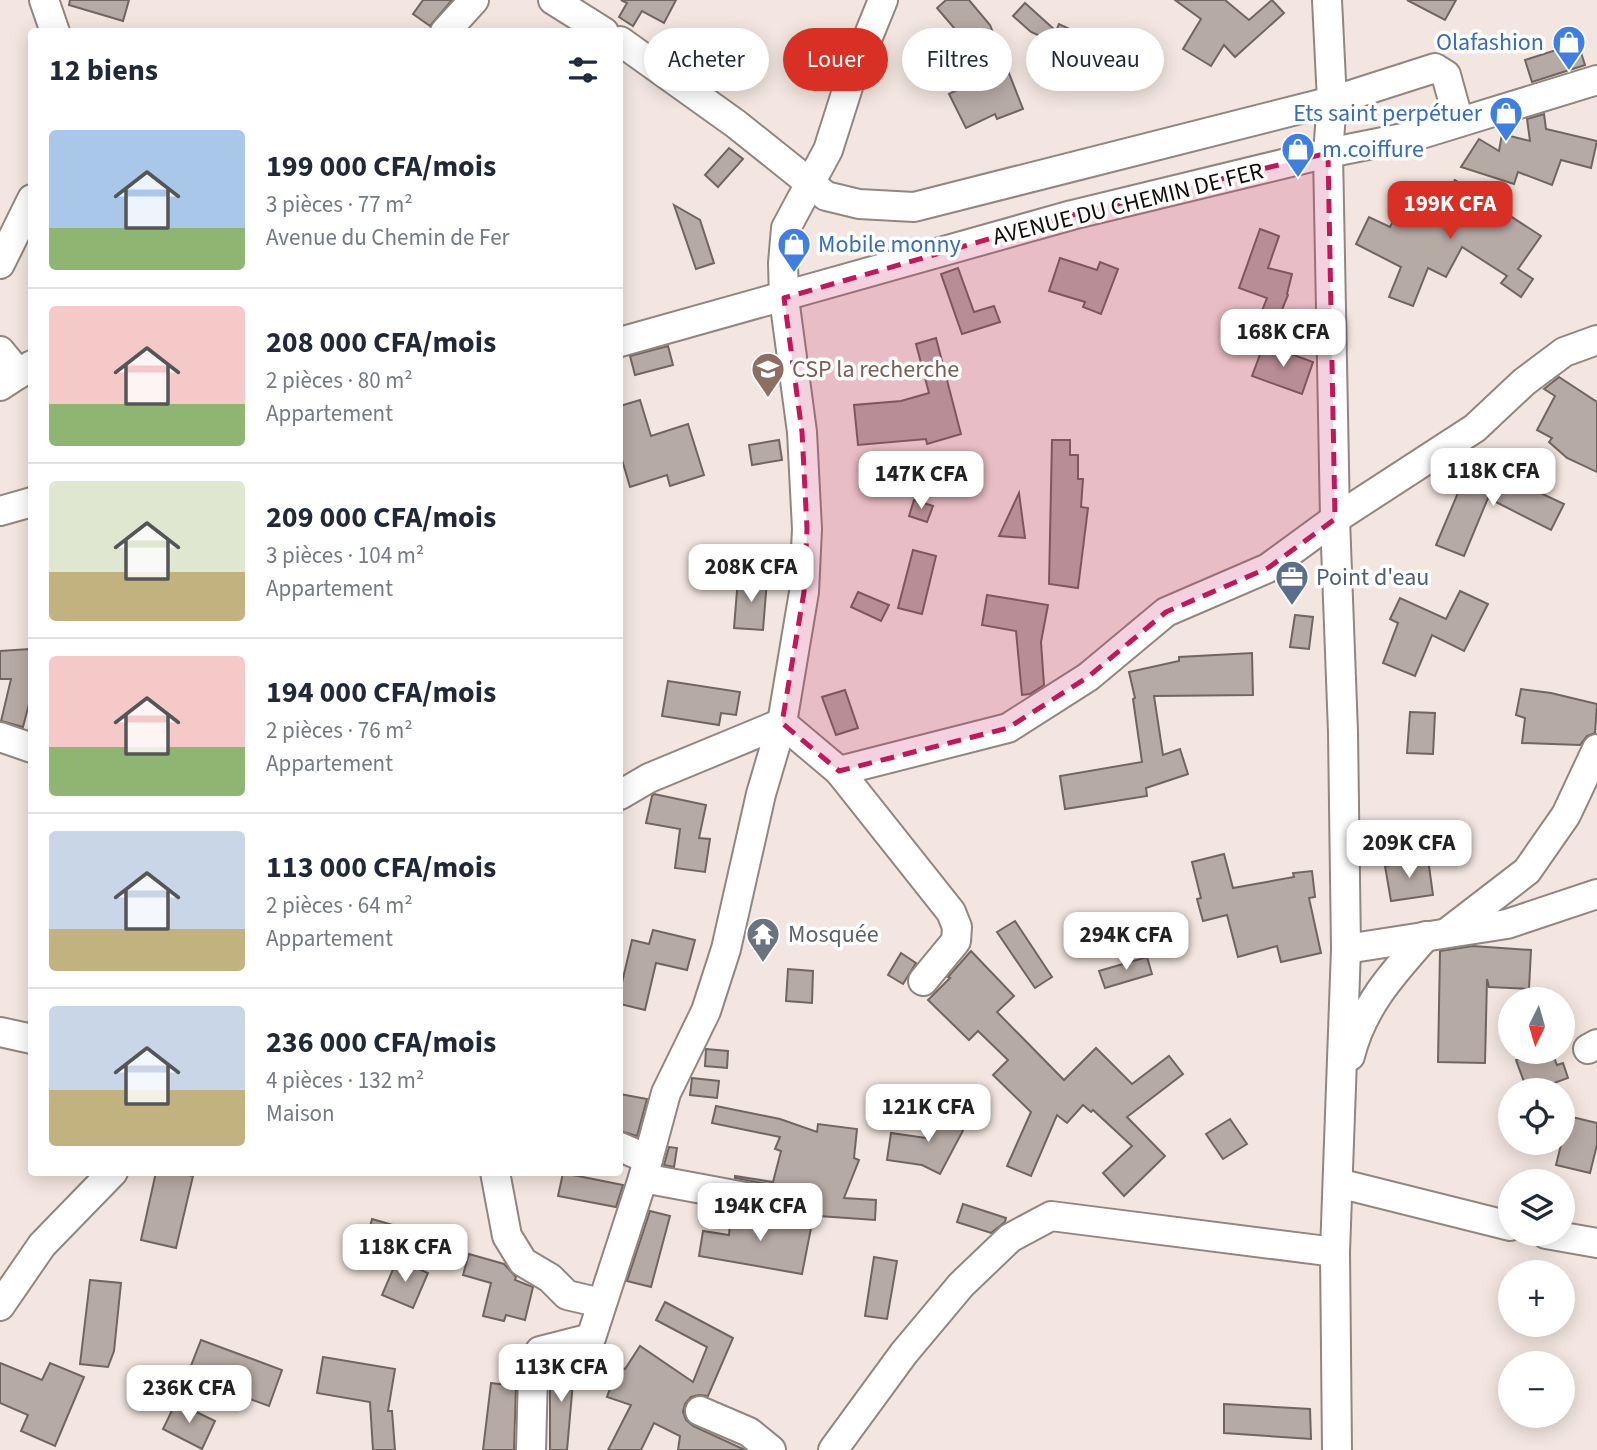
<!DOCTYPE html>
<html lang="fr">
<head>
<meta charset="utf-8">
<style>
  body { margin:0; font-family:"Source Sans 3",sans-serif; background:#f2f2f3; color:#1f2937; height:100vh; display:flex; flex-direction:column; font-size:26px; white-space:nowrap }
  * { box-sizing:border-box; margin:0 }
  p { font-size:23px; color:#747a83 }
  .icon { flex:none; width:38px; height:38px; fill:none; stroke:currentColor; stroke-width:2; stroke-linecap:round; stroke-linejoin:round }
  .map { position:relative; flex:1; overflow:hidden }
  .details { position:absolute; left:28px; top:28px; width:595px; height:1148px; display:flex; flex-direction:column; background:#fff; border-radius:7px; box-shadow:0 4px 18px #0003 }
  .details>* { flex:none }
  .guide { position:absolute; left:644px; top:28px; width:665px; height:63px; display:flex; gap:14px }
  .needle { width:46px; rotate:185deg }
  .tools { position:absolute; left:1498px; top:987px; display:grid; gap:14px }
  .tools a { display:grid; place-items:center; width:77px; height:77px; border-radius:50%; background:#fff; box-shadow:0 4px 18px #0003; font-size:35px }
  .price { position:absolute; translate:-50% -60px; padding:0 16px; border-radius:14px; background:#fff; color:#222; font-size:23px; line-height:46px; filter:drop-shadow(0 2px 4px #0008) }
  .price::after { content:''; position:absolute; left:50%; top:42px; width:21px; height:16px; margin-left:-10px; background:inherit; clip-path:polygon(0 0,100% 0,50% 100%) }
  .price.current { background:#d93025; color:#fff }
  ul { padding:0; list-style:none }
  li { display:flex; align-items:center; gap:21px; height:175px; padding:0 21px }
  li+li { border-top:2px solid #e0e1e3 }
  li span { display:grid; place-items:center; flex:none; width:196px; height:140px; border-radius:7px; color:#555 }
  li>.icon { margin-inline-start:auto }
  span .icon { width:84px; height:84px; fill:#fffc; stroke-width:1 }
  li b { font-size:30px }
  h2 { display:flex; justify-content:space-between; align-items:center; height:84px; padding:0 21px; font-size:30px }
  .pill { padding:0 24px; border-radius:32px; background:#fff; box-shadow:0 4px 18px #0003; font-size:24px; line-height:63px }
  .pill.current { background:#d93025; color:#fff }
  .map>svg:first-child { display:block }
</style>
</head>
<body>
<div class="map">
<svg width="1597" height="1450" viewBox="0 0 1597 1450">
  <rect width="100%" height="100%" fill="#f3e6e0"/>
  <g fill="#b6aaa4" stroke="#706560" stroke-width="2">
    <polygon points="70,0 129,0 123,21 69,5"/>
    <polygon points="423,0 452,0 430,26 413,14"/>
    <polygon points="621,0 676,0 664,23 642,11 633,26 619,17 627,3"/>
    <polygon points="946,0 969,0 990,25 1023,109 997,119 995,114 966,128 949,94 981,78 967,43 937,8"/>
    <polygon points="1175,0 1225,0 1249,20 1272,0 1284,13 1235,57 1224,45 1211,66 1183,49 1201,19"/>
    <polygon points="1407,0 1456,0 1445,20"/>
    <polygon points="1025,3 1056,31 1059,24 1089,38 1081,55 1031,32 1013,16"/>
    <polygon points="1578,43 1585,65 1532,82 1525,60"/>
    <polygon points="1544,114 1546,129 1597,141 1591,168 1561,160 1552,185 1518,172 1514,184 1461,167 1479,139 1499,151 1502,134 1530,141 1527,119"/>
    <polygon points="729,148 743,159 718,187 705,175"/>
    <polygon points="1455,180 1541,236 1518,269 1533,279 1521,297 1501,283 1507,276 1462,247 1446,277 1428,268 1413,306 1389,297 1401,267 1356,244 1369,217 1390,227 1403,202 1432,217"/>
    <polygon points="674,205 700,220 714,263 696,269"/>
    <polygon points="1260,229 1279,236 1268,268 1292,274 1287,294 1288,295 1277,322 1260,316 1267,298 1239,288"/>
    <polygon points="1060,258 1097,270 1100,262 1118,269 1101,314 1083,307 1085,302 1049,291"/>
    <polygon points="958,268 974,312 994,306 1000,322 962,334 941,274"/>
    <polygon points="936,338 961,434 927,444 926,439 858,445 854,405 901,401 929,393 916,344"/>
    <polygon points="1264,344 1313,362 1302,394 1252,376"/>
    <polygon points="668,346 673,365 635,375 630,356"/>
    <polygon points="1559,377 1597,402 1597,472 1567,458 1549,442 1552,438 1537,430 1555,396 1544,389"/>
    <polygon points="640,400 651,436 688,424 704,475 670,486 667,475 630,487 620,453 620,406"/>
    <polygon points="779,440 782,460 752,465 749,445"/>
    <polygon points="1052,440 1070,440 1070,455 1078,455 1078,479 1083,479 1081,507 1088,508 1078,588 1049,584"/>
    <polygon points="1468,469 1499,482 1502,475 1564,504 1551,530 1488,498 1464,556 1436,545"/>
    <polygon points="1019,493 1025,538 999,536"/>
    <polygon points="914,500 933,506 927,522 909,516"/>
    <polygon points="913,550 936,556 922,614 898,608"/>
    <polygon points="738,578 767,580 763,630 734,628"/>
    <polygon points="1460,591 1488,604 1464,651 1432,635 1415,676 1383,663 1398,623 1390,619 1400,598 1446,619"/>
    <polygon points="858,592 889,605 881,621 851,607"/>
    <polygon points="987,595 1048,605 1041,642 1044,685 1030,694 1022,695 1016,631 982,625"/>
    <polygon points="1295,615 1313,617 1309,649 1290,647"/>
    <polygon points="29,649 31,696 23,727 1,721 11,679 0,679 0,651"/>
    <polygon points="1252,653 1253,695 1154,696 1163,755 1180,749 1188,774 1146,788 1147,796 1065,809 1060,776 1142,762 1133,699 1135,698 1129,672 1179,661 1179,657"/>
    <polygon points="668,681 740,692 736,715 721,713 719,725 662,716"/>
    <polygon points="1521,689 1551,693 1597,704 1595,733 1587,736 1580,745 1522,743 1525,718 1516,715"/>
    <polygon points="845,690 858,728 836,735 822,697"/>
    <polygon points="1410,712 1435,713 1433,754 1407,753"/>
    <polygon points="654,794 706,805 699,838 710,839 705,872 675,868 680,829 646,823 652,796"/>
    <polygon points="1224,854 1233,888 1294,877 1293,873 1312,871 1315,897 1309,898 1321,953 1281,962 1277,946 1238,957 1227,915 1203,921 1197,899 1201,898 1192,862"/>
    <polygon points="1428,859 1433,895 1391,901 1385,866"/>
    <polygon points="1015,921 1052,977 1035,988 997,932"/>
    <polygon points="653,930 695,940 687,970 656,963 645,1010 620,1004 620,991 632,940 649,944"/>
    <polygon points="1473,946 1531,950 1529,989 1489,987 1487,979 1485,1063 1438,1062 1440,951"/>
    <polygon points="971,951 1014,996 997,1012 1064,1080 1096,1048 1132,1084 1169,1056 1183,1074 1127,1117 1165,1156 1124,1196 1103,1173 1132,1146 1093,1110 1091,1112 1083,1105 1067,1123 1057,1115 1031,1176 1007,1166 1031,1112 993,1075 1008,1060 978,1031 969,1040 928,1000 950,978 948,977"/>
    <polygon points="901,953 916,963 903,984 888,975"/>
    <polygon points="1147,957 1152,974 1105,988 1099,971"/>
    <polygon points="788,969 813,971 812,1003 786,1001"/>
    <polygon points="706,1049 728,1051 727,1068 705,1066"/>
    <polygon points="1539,1052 1552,1052 1557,1065 1563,1063 1568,1078 1535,1090 1527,1090 1516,1060"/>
    <polygon points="692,1078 719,1081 717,1098 690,1095"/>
    <polygon points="620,1094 647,1099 637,1136 620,1131"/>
    <polygon points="716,1106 780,1119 817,1132 818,1124 857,1129 854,1158 859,1160 844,1198 876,1200 875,1220 819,1216 820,1202 816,1196 809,1192 735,1178 735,1176 773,1182 781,1151 775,1149 780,1137 712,1123"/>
    <polygon points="940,1110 967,1123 940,1174 922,1165 887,1160 891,1133 926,1138"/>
    <polygon points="1568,1116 1597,1123 1597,1145 1590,1173 1556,1165"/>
    <polygon points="1230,1119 1247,1144 1223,1159 1206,1134"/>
    <polygon points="669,1147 677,1148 674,1167 664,1165"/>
    <polygon points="156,1172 175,1172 193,1176 176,1248 141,1240"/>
    <polygon points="563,1173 623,1185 616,1207 558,1196"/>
    <polygon points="963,1204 1006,1218 1005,1222 991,1233 957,1222"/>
    <polygon points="650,1211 670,1216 651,1287 627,1281"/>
    <polygon points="731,1211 802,1224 812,1223 802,1274 699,1256 703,1231 729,1235"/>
    <polygon points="372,1219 403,1228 397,1250 366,1242"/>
    <polygon points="469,1254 504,1264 516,1277 515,1280 533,1287 525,1320 506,1315 504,1321 483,1316 491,1283 463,1275"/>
    <polygon points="874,1257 897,1261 887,1319 865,1316"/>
    <polygon points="397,1260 428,1273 413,1308 382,1295"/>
    <polygon points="90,1280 121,1283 114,1351 108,1367 80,1364"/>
    <polygon points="665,1302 733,1338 708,1396 699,1395 691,1397 685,1404 683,1412 686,1420 693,1426 745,1450 678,1450 680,1436 654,1423 641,1450 608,1450 631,1405 607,1397 618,1367 625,1369 640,1346 693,1382 707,1347 656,1320"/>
    <polygon points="201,1340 282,1370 269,1406 187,1376"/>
    <polygon points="323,1357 395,1369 388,1411 392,1411 395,1450 373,1450 370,1402 317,1393"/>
    <polygon points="575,1359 567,1450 550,1450 550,1376 553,1365"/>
    <polygon points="0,1363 42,1380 50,1363 84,1377 55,1446 21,1431 28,1415 0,1403"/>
    <polygon points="491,1383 516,1386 514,1450 483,1450"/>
    <polygon points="176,1402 215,1421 202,1449 163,1429"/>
    <polygon points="1224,1404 1310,1409 1311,1439 1224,1433"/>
  </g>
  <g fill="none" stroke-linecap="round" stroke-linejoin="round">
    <defs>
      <g id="minor">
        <polyline points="44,0 55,32"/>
        <polyline points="553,0 604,32"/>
        <polyline points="1327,0 1332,101 1328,153 1335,519 1343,732 1346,949 1335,1252 1337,1450"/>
        <polyline points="445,32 474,0"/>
        <polyline points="620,41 736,124 826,196 859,204 914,207 1332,101 1435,68 1446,75 1459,122"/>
        <polyline points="0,264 32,199"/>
        <polyline points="620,342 1072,215 1328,153 1418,135 1597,80"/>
        <polyline points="0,351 19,374"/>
        <polyline points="0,386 32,365"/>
        <polyline points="0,511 32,502"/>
        <polyline points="0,737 32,748"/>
        <polyline points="839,771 1008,728 1088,677 1166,612 1268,568 1335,519 1475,428 1524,382 1564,352 1597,340"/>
        <polyline points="620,795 649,778 782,723 839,771 951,912 957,927 956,941 923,981"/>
        <polyline points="1449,931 1527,871 1566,815 1597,749"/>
        <polyline points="1346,949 1507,924 1597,894"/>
        <polyline points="0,1032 32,1039"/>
        <polyline points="1588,1049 1597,1044"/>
        <path d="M1350,1056C1362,1007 1393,973 1426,936"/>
        <polyline points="620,1147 648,1159"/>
        <polyline points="495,1172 507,1236 523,1262 550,1278 567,1295 601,1303"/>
        <polyline points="643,1178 805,1208"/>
        <polyline points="1338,1183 1510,1226"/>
        <polyline points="1546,1234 1597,1243"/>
        <polyline points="0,1306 42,1245 113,1172"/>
        <polyline points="700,1411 749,1432 771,1450"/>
        <polyline points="531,1450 533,1374 540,1351 591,1338 643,1178 666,1093 706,1011 726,949 761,794 782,723 804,592 807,529 802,432 784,298 783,263 786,228 828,150 849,84 883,0"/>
        <polyline points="833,1450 904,1353 961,1285 1010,1238 1051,1216 1335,1252"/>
      </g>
    </defs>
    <use href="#minor" stroke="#918680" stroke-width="32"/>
    <use href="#minor" stroke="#fff" stroke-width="28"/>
  </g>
  <path fill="#c2185b" fill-opacity="0.2" stroke="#c2185b" stroke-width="5" stroke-dasharray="14 9" stroke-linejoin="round" d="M1328,153L1335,519L1268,568L1166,612L1088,677L1008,728L839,771L782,723L804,592L807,529L802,432L784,298L1072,215Z"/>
  <defs>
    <symbol id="shop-pin" viewBox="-11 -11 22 30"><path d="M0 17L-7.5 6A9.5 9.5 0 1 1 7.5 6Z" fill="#3f7fe0" stroke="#fff"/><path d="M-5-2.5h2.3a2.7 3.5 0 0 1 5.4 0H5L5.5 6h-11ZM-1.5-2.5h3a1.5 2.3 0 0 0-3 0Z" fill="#fff"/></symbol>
    <symbol id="school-pin" viewBox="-11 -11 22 30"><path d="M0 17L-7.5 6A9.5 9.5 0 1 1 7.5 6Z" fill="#8d6e63" stroke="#fff"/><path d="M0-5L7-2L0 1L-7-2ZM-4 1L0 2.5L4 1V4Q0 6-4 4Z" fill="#fff"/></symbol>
    <symbol id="office-pin" viewBox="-11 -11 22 30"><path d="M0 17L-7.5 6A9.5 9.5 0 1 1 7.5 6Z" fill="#5c6f8a" stroke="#fff"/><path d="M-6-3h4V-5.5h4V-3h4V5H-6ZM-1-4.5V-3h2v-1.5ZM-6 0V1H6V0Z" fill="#fff"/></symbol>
    <symbol id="temple-pin" viewBox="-11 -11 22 30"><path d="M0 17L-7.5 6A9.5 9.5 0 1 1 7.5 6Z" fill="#6b7280" stroke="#fff"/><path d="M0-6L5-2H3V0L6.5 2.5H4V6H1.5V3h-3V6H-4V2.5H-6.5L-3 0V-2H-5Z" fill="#fff"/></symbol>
  </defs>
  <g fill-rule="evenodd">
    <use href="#shop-pin" x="1550" y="23" width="38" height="52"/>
    <use href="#shop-pin" x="1487" y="94" width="38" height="52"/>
    <use href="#shop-pin" x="1279" y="130" width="38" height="52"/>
    <use href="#shop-pin" x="775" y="225" width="38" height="52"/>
    <use href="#school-pin" x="749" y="350" width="38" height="52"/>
    <use href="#office-pin" x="1273" y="558" width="38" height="52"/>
    <use href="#temple-pin" x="744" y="915" width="38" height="52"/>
  </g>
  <g text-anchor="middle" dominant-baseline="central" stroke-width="7" stroke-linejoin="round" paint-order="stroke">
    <g font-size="24" fill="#366cbe" stroke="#fff" text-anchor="end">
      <text x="1544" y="42">Olafashion</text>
      <text x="1482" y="113">Ets saint perpétuer</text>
      <text x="1322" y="149" text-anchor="start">m.coiffure</text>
      <text x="818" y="244" text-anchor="start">Mobile monny</text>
    </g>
    <g font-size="24" fill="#110d0b" stroke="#fff">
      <text transform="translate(1128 204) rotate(-14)">AVENUE DU CHEMIN DE FER</text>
    </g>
    <g font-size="24" fill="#785e54" stroke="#fff" text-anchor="start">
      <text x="792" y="369">CSP la recherche</text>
    </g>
    <g font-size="24" fill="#4e5e75" stroke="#fff" text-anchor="start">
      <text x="1316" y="577">Point d'eau</text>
    </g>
    <g font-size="24" fill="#5b616d" stroke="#fff" text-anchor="start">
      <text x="788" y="934">Mosquée</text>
    </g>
  </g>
</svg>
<div class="tools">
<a><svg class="needle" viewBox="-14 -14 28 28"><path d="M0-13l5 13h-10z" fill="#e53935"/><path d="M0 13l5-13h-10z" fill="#747a83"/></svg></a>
<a><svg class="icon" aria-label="locate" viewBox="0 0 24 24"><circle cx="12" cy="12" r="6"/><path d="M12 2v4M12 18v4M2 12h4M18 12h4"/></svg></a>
<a><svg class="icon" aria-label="layers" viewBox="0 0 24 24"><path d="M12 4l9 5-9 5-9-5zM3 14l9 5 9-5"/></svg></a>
<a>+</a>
<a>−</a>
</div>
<b class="price current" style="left:1450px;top:241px">199K CFA</b>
<b class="price" style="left:1283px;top:369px">168K CFA</b>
<b class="price" style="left:1493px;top:508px">118K CFA</b>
<b class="price" style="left:921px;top:511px">147K CFA</b>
<b class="price" style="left:751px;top:604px">208K CFA</b>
<b class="price" style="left:1409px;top:880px">209K CFA</b>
<b class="price" style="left:1126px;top:972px">294K CFA</b>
<b class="price" style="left:928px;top:1144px">121K CFA</b>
<b class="price" style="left:760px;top:1243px">194K CFA</b>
<b class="price" style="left:405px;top:1284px">118K CFA</b>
<b class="price" style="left:561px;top:1404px">113K CFA</b>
<b class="price" style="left:189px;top:1425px">236K CFA</b>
<div class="guide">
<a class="pill">Acheter</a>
<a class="pill current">Louer</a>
<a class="pill">Filtres</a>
<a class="pill">Nouveau</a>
</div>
<section class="details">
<h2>12 biens<svg class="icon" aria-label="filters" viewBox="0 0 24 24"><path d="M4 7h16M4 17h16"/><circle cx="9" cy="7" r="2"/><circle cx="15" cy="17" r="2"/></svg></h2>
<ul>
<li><span style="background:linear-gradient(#a9c7e8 70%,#8fb573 0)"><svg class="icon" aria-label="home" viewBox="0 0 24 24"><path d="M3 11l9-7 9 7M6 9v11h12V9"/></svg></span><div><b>199 000 CFA/mois</b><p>3 pièces · 77 m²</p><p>Avenue du Chemin de Fer</p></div></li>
<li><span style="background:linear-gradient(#f6c9c9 70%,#8fb573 0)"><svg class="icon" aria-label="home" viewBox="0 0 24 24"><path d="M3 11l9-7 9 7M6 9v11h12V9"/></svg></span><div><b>208 000 CFA/mois</b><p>2 pièces · 80 m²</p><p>Appartement</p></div></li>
<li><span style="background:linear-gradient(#dfe7d0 65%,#c2b280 0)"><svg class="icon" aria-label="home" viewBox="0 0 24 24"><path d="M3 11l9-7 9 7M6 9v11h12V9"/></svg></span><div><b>209 000 CFA/mois</b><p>3 pièces · 104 m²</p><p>Appartement</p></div></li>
<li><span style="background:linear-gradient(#f6c9c9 65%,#8fb573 0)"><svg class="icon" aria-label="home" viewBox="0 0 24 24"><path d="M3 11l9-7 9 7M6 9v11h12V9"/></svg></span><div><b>194 000 CFA/mois</b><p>2 pièces · 76 m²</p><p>Appartement</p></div></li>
<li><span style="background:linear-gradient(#c9d6e8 70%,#c2b280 0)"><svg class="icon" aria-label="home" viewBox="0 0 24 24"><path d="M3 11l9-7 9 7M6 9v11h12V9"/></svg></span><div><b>113 000 CFA/mois</b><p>2 pièces · 64 m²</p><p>Appartement</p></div></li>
<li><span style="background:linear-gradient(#c9d6e8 60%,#c2b280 0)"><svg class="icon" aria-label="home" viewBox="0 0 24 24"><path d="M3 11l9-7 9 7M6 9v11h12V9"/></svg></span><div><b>236 000 CFA/mois</b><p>4 pièces · 132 m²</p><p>Maison</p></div></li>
</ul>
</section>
</div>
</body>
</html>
